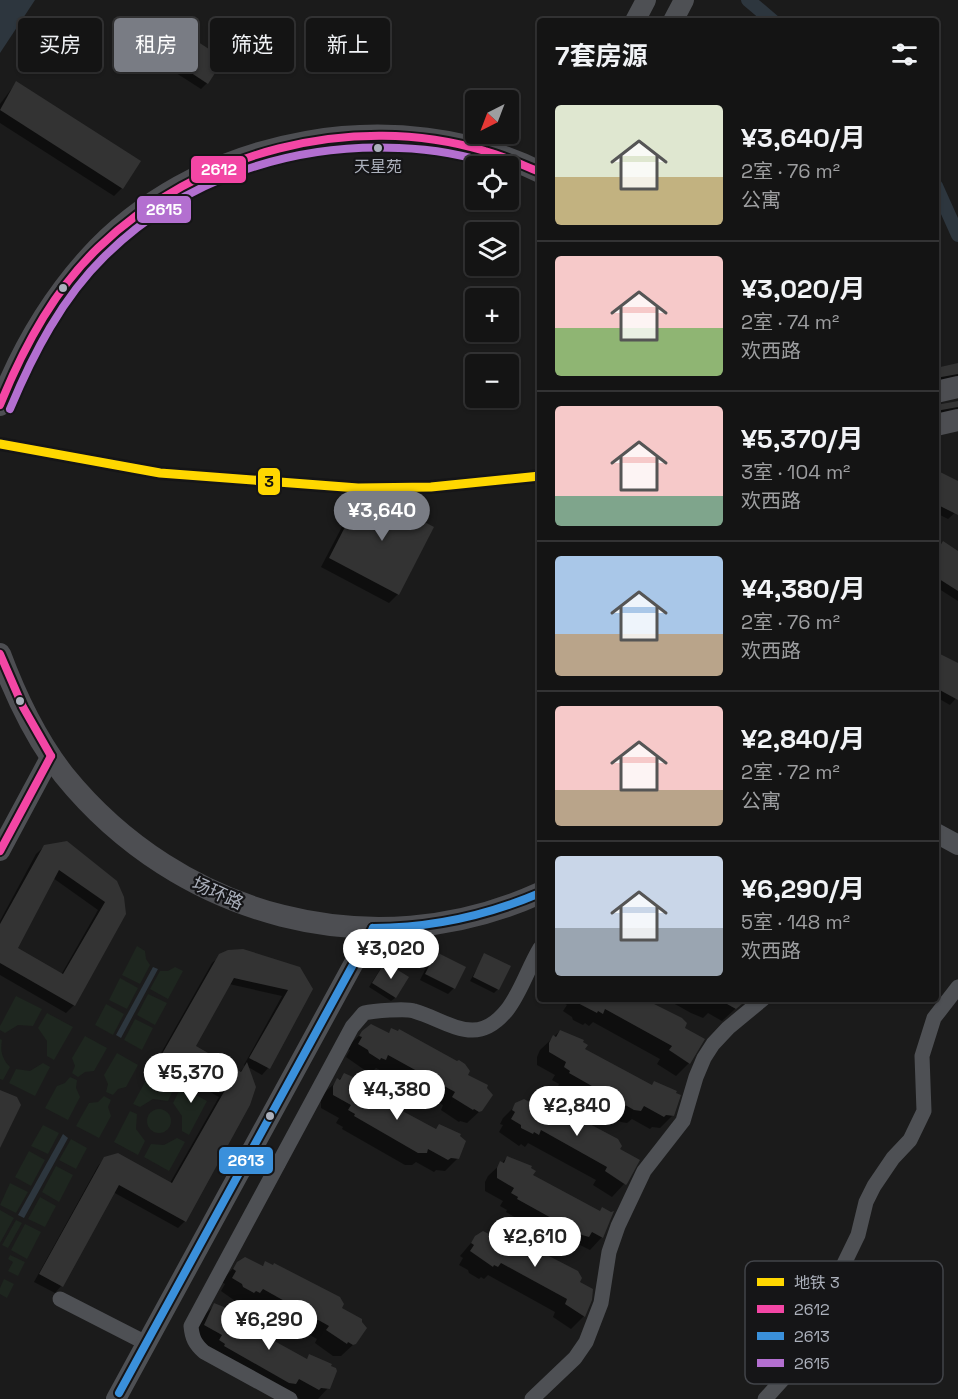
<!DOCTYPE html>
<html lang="zh">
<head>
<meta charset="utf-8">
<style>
  body { margin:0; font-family:"Space Grotesk","Noto Sans SC",sans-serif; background:#1d1d1d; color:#f1f3f6; height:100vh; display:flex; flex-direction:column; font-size:22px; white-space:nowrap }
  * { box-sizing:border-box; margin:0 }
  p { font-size:20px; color:#9d9ea0 }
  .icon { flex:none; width:33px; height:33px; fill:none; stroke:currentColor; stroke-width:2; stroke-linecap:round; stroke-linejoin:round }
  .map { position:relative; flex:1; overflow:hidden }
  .drawer { position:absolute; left:537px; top:18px; width:402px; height:984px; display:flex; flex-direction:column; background:#141414; border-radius:6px; box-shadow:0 2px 4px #0004,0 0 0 2px #333334 }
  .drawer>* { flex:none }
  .top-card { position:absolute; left:18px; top:18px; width:429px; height:54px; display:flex; gap:12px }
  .needle { width:39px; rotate:222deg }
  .fabs { position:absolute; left:465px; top:90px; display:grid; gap:12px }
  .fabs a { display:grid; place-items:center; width:54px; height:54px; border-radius:6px; background:#141414; box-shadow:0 2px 4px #0004,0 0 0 2px #333334; font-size:30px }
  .price { position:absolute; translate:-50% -51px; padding:0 14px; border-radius:21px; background:#fff; color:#222; font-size:20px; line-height:39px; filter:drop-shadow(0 2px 3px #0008) }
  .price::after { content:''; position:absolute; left:50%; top:36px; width:18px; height:14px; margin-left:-9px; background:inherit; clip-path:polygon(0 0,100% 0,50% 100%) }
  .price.selected { background:#797c84; color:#fff }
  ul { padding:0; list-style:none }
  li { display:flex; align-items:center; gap:18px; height:150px; padding:0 18px }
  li+li { border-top:2px solid #333334 }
  li span { display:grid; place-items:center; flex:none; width:168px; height:120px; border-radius:6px; color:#555 }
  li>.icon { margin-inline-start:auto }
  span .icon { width:72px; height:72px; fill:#fffc; stroke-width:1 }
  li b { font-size:26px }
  h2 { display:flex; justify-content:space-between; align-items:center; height:72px; padding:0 18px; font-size:26px }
  .chip { padding:0 21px; border-radius:6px; background:#141414; box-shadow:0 2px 4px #0004,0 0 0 2px #333334; font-size:21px; line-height:54px }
  .chip.selected { background:#797c84; color:#fff }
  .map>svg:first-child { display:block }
</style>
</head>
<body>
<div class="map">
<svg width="958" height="1399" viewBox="0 0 958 1399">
  <rect width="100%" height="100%" fill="#1b1b1b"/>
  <g fill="#1e261f">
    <polygon points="137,946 145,951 146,959 150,965 140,984 122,975"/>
    <polygon points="175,967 183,971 168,999 150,989 160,971 168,971"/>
    <polygon points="120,978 138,988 127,1009 109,1000"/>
    <polygon points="148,994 167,1003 155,1025 137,1015"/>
    <polygon points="16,996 42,1009 33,1026 18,1025 5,1033 0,1030 0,1026"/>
    <polygon points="106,1004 124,1014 113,1035 95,1025"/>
    <polygon points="47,1013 73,1027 54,1060 47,1056 47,1041 38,1028"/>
    <polygon points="135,1019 153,1028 142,1050 124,1040"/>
    <polygon points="85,1036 107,1048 94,1071 85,1072 78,1077 72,1073 75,1066 72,1058"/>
    <path d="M0,1039L2,1040C0,1051 2,1059 10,1067L3,1080L0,1079Z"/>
    <polygon points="117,1053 138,1065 126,1087 118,1089 113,1095 106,1092 108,1084 104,1075"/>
    <polygon points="43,1063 50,1067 35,1096 9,1083 16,1069 30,1071"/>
    <polygon points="151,1071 176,1084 168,1101 153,1099 140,1107 133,1104"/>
    <polygon points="70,1077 77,1080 76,1088 80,1097 68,1120 45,1108 57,1086 65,1083"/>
    <polygon points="181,1087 207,1101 189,1135 182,1131 182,1116 173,1103"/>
    <polygon points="104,1096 111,1100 108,1107 111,1116 99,1138 76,1126 89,1103 98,1102"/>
    <circle cx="159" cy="1121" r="12"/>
    <polygon points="130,1111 137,1114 136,1129 145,1141 138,1155 114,1142"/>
    <polygon points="43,1125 59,1133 48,1154 31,1146"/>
    <polygon points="177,1138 185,1142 169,1171 144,1157 151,1144 164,1145"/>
    <polygon points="71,1139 87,1148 76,1169 59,1160"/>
    <polygon points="29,1151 45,1160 31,1186 15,1177"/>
    <polygon points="56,1166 73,1175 59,1202 42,1192"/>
    <polygon points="10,1183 28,1192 16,1213 0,1205"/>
    <polygon points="40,1197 56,1206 45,1227 28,1219"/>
    <polygon points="0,1210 14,1218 0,1243"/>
    <polygon points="16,1220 22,1223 8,1248 2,1245"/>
    <polygon points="25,1224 41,1232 27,1259 11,1250"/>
    <polygon points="10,1255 25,1262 18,1276 8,1271 13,1262 8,1259"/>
    <polygon points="4,1279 14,1284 7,1298 0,1294 0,1288"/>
  </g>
  <g fill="#2d363e">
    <polygon points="0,0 35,0 0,53"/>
    <polygon points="153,967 158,969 121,1038 116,1035"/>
    <polygon points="63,1134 68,1138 24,1218 18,1215"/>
  </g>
  <g fill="#0007" fill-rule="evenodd">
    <polygon points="178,30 207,83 201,89 156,60"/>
    <polygon points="16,83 122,188 114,196 0,123 0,104"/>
    <polygon points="958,364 958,385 936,385 936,369"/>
    <polygon points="958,402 958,418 936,417 936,407"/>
    <polygon points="936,472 958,483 958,510 948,519 936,513"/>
    <polygon points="364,492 398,594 389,603 321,567 356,500"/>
    <polygon points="936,545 958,552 958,601 936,587"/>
    <polygon points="936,653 958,665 958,696 950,705 936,697"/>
    <path d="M45,846L123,898L74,1005L66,1013L0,975V921L36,854ZM53,878L98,910L61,975L16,948Z"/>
    <polygon points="437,953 454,988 448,994 420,980 430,960"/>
    <polygon points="485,955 498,989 494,993 470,981"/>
    <path d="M220,956L299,968L268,1068L262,1075L248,1067L185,1221L178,1228L113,1192L61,1286L55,1293L34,1282L98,1166L105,1158L170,1183L219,1097L156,1062L212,963ZM229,984L282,996L244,1065L245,1066L239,1073L194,1047Z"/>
    <polygon points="381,968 395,998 391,1001 369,987"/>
    <polygon points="566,999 642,999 682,1029 702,1040 689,1063 676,1076 657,1064 660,1059 593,1022 589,1026 585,1023 583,1025 573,1020 572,1017 563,1011 567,1005 564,1003"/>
    <polygon points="666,999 746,999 722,1021 708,1013 703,1018 691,1013"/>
    <polygon points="392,1030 466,1075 481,1110 467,1123 460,1121 459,1122 441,1110 443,1105 376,1068 372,1072 368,1070 366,1071 346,1057 350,1050 347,1049 349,1045 363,1032 387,1034"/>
    <polygon points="560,1031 583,1050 673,1115 660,1128 652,1127 650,1129 632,1119 627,1123 621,1122 558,1086 559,1084 552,1080 555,1075 537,1065 537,1057 540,1050"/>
    <polygon points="344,1075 367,1093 435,1130 439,1126 458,1158 445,1171 436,1170 434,1172 416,1162 412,1165 405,1165 342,1129 343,1127 336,1123 339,1118 321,1108 321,1100 324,1093"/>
    <polygon points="544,1104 638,1161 624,1184 612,1197 593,1185 596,1180 528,1143 525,1147 521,1144 519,1146 499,1132 503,1125 500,1124 503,1118 516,1105 540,1109"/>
    <polygon points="508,1157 531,1176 599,1212 602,1237 590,1250 580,1245 575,1249 562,1245 506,1212 507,1210 500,1206 503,1201 485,1191 485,1182 488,1176"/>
    <polygon points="476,1237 500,1241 504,1237 578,1282 590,1300 584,1316 571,1329 553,1317 555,1312 488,1275 484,1279 481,1277 479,1279 469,1273 468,1270 459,1265 463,1258 460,1256"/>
    <polygon points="238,1263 261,1267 266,1263 340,1309 355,1343 341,1356 333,1356 315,1343 317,1339 250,1301 246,1305 242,1303 241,1305 221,1291 225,1284 222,1282 225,1277"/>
    <polygon points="215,1305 238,1323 306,1360 310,1356 328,1388 318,1399 300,1399 193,1338 202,1317"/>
  </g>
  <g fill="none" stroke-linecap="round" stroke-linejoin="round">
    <g stroke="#2d363e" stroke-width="14">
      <polyline points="748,0 773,21"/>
      <polyline points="936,186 958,235"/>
    </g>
  </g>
  <g fill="#333" fill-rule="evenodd">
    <polygon points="177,28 224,59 208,84 161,53"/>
    <polygon points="16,81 141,161 123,189 0,110"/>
    <polygon points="958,363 958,374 936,378 936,368"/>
    <polygon points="958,401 958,407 936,411 936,405"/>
    <polygon points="936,470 958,481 958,515 936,504"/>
    <polygon points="364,490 434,527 399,595 329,558"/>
    <polygon points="943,541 958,551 958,591 936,577 936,543 940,546"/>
    <polygon points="936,652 958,663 958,700 936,688"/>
    <path d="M67,841L117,881L124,897L126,914L75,1006L0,963V924L44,845ZM59,870L105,902L63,974L18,948Z"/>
    <polygon points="243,949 300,967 313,989 270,1069 249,1058 288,990 234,978 196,1046 241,1072 247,1062 256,1087 250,1105 186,1222 119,1185 63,1287 39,1274 104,1157 118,1153 172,1183 225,1090 162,1054 219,954 228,950"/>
    <polygon points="436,952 466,967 455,989 425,974"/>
    <polygon points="484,953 511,966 499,990 473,977"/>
    <polygon points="385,962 409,977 396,998 372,983"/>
    <polygon points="570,999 644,999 682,1018 687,1023 685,1028 705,1039 690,1064 669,1050 672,1046 605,1009 603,1014 598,1011 597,1013"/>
    <polygon points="718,999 748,999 736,1009"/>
    <polygon points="371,1024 389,1033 391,1028 398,1031 399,1029 457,1061 459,1060 465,1064 470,1071 468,1075 488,1085 487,1088 493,1095 482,1111 479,1112 474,1109 473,1110 452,1097 455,1092 388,1055 386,1060 381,1058 380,1060 369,1053 368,1050 358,1044 362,1037 359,1036 362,1031"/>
    <polygon points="560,1030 584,1040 583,1042 588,1045 585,1049 652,1085 654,1081 677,1091 676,1093 681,1095 674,1116 666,1115 664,1117 644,1106 641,1111 634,1110 569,1073 570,1071 564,1067 566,1062 549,1052 549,1043 553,1035 556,1037"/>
    <polygon points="344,1073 369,1084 367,1086 372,1088 369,1093 436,1129 439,1124 461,1134 460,1136 466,1141 459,1159 451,1158 448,1160 428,1149 427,1153 418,1153 354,1116 355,1114 348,1110 351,1105 333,1095 333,1086 337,1078 340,1080"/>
    <polygon points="0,1090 17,1097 21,1105 0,1148"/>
    <polygon points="524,1099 541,1108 544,1103 551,1106 552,1104 618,1139 622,1146 620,1149 640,1160 627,1184 626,1185 605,1171 607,1167 541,1130 539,1135 534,1132 533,1134 521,1128 521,1125 511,1119 515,1112 512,1110 515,1103"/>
    <polygon points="507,1156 532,1166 531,1168 536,1171 533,1175 600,1211 602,1207 611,1212 614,1211 603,1238 592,1232 589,1237 582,1235 517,1199 518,1197 511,1193 514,1188 497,1178 497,1168 500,1161 504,1163"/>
    <polygon points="483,1231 501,1240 504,1235 511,1238 512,1237 578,1271 582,1278 580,1282 593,1289 592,1300 585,1317 565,1304 567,1299 501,1263 498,1267 494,1265 493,1267 470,1251 474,1245 471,1243 475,1236"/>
    <polygon points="245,1257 263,1266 265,1261 273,1265 274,1263 340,1297 344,1304 342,1308 362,1319 362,1322 367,1328 356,1344 353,1345 348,1342 347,1344 326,1330 329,1326 263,1289 260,1293 256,1291 254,1293 243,1287 242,1284 232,1278 236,1271 233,1269 237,1262"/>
    <polygon points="214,1303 239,1313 238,1316 243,1318 240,1322 307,1359 309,1354 332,1364 331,1366 336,1368 337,1371 330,1389 321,1388 319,1390 299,1379 296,1384 289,1383 224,1346 225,1344 219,1340 222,1335 204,1325"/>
  </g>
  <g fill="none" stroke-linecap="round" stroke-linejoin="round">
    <g stroke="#4e5054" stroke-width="15">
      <polyline points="251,1151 278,1164"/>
      <polyline points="60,1299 146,1343"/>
      <path d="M290,1399L204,1352C195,1344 192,1338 191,1326L352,1027L364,1013C373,1011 406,1008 414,1011C449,1021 476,1049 507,1010C521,992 528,968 540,948"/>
      <polyline points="532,1399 575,1358 586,1342 601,1303 609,1252 618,1226 644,1171 683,1121 696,1077 704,1058 713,1044 728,1028 763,999"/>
      <polyline points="765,1399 784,1378 825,1303 858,1235 866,1202 874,1186 893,1158 910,1140 924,1111 922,1056 934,1018 958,987"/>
    </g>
    <g stroke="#4e5054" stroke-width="20">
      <polyline points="635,21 646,0"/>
      <polyline points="673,21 684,0"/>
      <polyline points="936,833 958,845"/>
      <polyline points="0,851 51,756"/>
      <polyline points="116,1399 373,928"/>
    </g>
    <g stroke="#4d4e52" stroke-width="22">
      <polyline points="936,392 958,387"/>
      <path d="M0,405C23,346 54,294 98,248C208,136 398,102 540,172"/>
      <polyline points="936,425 958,420"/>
      <path d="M0,654C16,697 36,739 64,775C179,917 372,969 540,893"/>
    </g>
    <defs>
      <g id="bus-1">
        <path d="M0,405C23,348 53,291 98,248C197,152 352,111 485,151C504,156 522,165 540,172"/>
        <polyline points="0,654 23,707 51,756"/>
        <polyline points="0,851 51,756"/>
      </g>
      <g id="bus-2">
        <path d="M373,928C432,928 486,916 540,893"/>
        <polyline points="119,1393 373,928"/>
      </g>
      <path id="bus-3" d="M10,409C33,354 62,298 105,256C183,179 291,143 399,148C432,149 466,155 497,166"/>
    </defs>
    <use href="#bus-1" stroke="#151517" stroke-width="12"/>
    <use href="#bus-2" stroke="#151517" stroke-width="12"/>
    <use href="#bus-3" stroke="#151517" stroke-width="12"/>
    <use href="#bus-1" stroke="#f346a5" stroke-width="8"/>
    <use href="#bus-2" stroke="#3a90db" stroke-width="8"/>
    <use href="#bus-3" stroke="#b36fd0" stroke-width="8"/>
    <defs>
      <polyline id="metro-1" points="0,444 160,473 358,488 431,487 540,476"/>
    </defs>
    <use href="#metro-1" stroke="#151517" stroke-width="14"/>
    <use href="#metro-1" stroke="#ffd700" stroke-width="9"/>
  </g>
  <g fill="#acb1bc" stroke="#151517" stroke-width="2">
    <circle cx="378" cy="148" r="5"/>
    <circle cx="63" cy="288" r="5"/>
    <circle cx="20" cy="701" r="5"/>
    <circle cx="270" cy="1116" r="5"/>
  </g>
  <g text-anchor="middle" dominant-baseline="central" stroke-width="4.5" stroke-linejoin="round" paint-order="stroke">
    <g font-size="16" fill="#acb1bc" stroke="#151517">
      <text x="378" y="166">天星苑</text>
    </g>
    <g font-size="18" fill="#acb1bc" stroke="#151517">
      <text transform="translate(218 893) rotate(24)">场环路</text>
    </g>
  </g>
  <rect x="745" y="1261" width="198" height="123" rx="9" fill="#151517" stroke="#424449" stroke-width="1.5"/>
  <rect x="757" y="1278" width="27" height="8" fill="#ffd700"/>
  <rect x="757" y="1305" width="27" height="8" fill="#f346a5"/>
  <rect x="757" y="1332" width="27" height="8" fill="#3a90db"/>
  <rect x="757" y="1359" width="27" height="8" fill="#b36fd0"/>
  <g font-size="16" fill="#acb1bc">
    <text x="794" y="1288">地铁 3</text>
    <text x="794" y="1315">2612</text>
    <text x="794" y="1342">2613</text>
    <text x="794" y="1369">2615</text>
  </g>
  <g stroke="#151517" stroke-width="2">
    <rect x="190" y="155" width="57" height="29" rx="6" fill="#f346a5"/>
    <rect x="136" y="195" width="56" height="29" rx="6" fill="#b36fd0"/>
    <rect x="257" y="467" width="24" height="29" rx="6" fill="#ffd700"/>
    <rect x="218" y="1146" width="56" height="29" rx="6" fill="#3a90db"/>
  </g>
  <g font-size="16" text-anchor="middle" font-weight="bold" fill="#fff">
    <text x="219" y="175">2612</text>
    <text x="164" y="215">2615</text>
    <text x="246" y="1166">2613</text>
  </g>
  <g font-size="16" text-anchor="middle" font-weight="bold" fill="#111">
    <text x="269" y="487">3</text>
  </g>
</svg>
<div class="fabs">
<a><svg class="needle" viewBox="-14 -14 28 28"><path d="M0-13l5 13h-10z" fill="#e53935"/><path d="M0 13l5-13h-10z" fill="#9d9ea0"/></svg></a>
<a><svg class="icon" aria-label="locate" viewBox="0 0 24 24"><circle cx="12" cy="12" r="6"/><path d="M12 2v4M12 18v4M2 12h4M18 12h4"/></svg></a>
<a><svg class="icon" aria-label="layers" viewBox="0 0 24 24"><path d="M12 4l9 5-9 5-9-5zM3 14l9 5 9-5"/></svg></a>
<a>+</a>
<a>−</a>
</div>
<b class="price selected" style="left:382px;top:542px">¥3,640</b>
<b class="price" style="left:391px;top:980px">¥3,020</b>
<b class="price" style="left:191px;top:1104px">¥5,370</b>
<b class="price" style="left:397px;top:1121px">¥4,380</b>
<b class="price" style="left:577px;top:1137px">¥2,840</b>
<b class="price" style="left:535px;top:1268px">¥2,610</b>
<b class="price" style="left:269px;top:1351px">¥6,290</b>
<div class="top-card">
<a class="chip">买房</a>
<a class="chip selected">租房</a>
<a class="chip">筛选</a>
<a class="chip">新上</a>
</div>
<section class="drawer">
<h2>7套房源<svg class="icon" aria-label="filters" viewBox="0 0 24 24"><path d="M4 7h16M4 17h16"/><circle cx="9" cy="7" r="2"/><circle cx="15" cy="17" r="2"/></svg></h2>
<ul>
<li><span style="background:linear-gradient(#dfe7d0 60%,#c2b280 0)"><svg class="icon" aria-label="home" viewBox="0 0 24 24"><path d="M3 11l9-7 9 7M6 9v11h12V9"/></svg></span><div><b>¥3,640/月</b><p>2室 · 76 m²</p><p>公寓</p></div></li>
<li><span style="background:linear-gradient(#f6c9c9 60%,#8fb573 0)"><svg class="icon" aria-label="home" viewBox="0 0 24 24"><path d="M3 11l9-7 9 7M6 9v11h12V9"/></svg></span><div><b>¥3,020/月</b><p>2室 · 74 m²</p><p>欢西路</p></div></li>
<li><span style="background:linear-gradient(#f6c9c9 75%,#7fa58c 0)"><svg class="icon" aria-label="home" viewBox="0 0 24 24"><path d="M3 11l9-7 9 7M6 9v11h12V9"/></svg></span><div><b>¥5,370/月</b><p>3室 · 104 m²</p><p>欢西路</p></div></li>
<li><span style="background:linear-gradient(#a9c7e8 65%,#b9a48a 0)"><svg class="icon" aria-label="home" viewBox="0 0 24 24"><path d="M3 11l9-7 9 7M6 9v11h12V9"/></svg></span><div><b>¥4,380/月</b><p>2室 · 76 m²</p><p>欢西路</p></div></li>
<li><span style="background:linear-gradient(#f6c9c9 70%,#b9a48a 0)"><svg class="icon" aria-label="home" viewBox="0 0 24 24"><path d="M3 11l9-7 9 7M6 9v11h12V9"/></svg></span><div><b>¥2,840/月</b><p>2室 · 72 m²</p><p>公寓</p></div></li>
<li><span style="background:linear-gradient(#c9d6e8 60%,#9aa5b1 0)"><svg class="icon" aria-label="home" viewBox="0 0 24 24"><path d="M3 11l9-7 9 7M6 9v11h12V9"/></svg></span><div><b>¥6,290/月</b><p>5室 · 148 m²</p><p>欢西路</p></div></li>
</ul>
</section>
</div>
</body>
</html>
